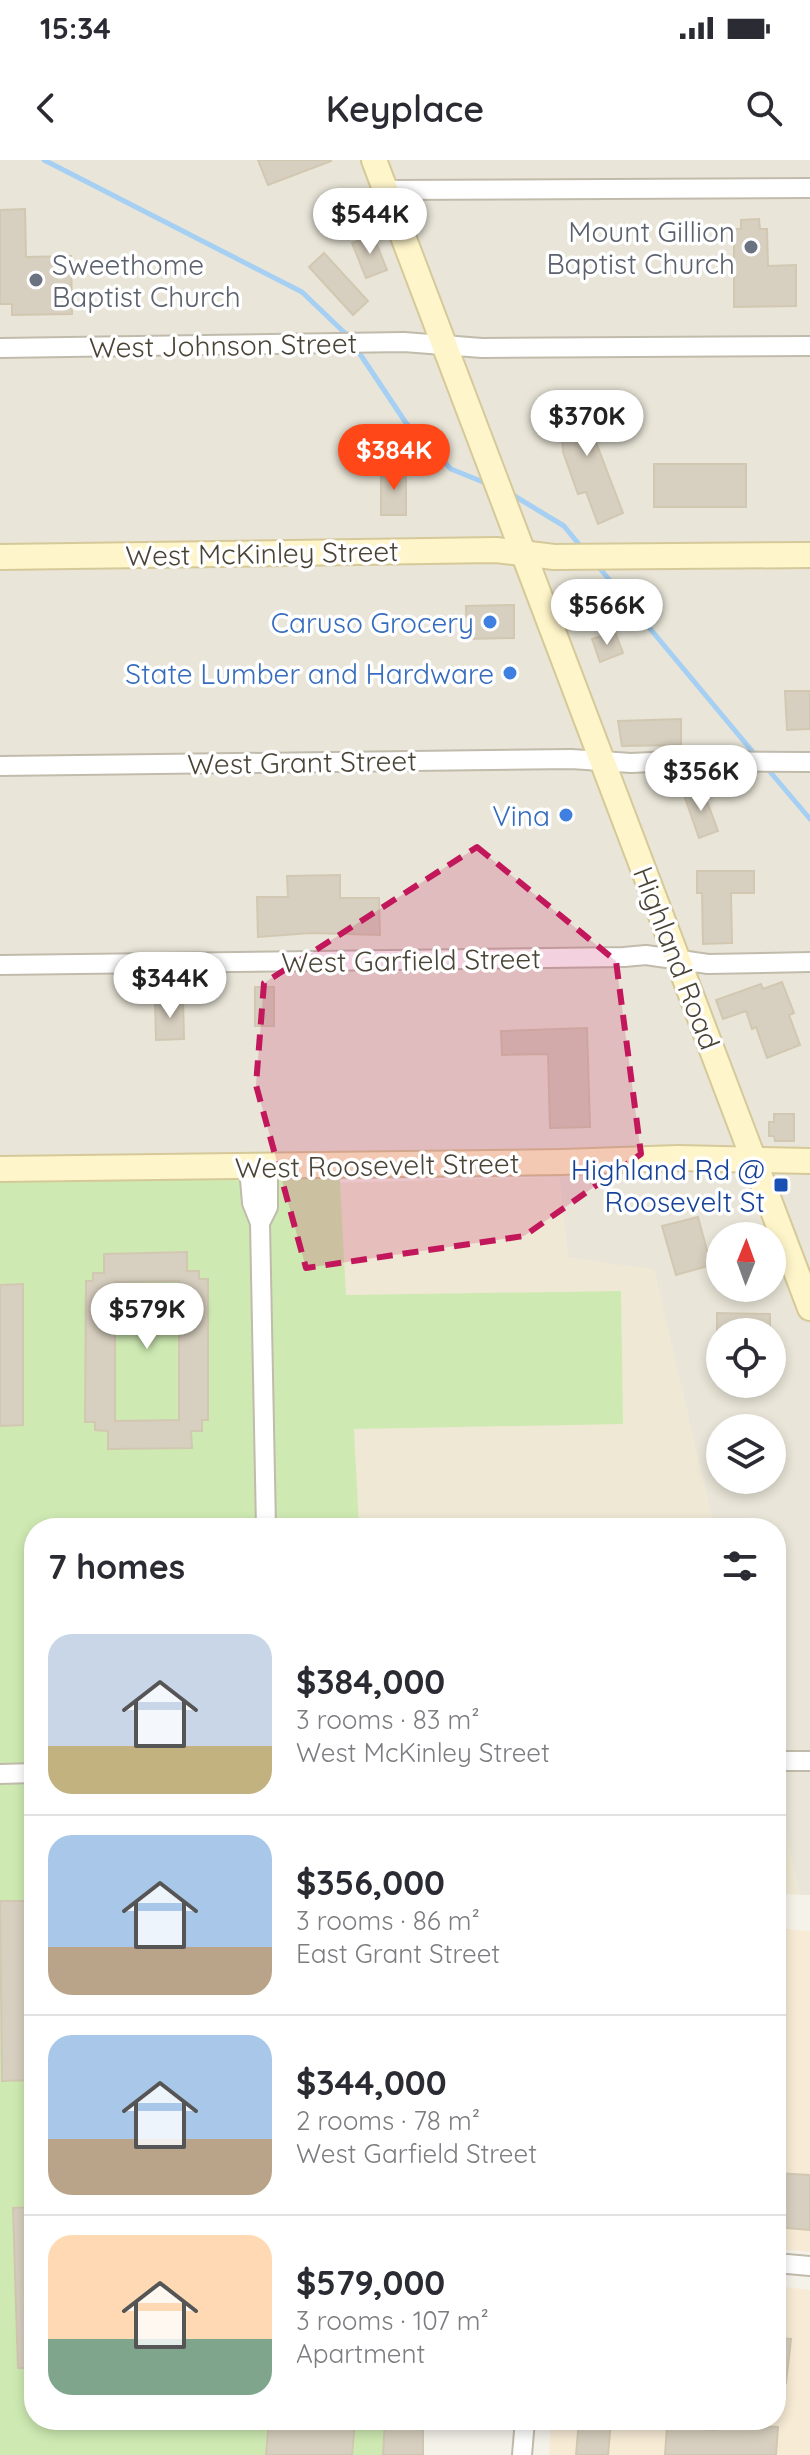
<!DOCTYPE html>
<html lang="en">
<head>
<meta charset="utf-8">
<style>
  body { margin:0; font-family:Quicksand,sans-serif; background:#f2f2f3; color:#2b2b33; height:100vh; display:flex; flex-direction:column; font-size:30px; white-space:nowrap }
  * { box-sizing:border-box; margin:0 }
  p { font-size:26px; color:#7c7c81 }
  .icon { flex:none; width:44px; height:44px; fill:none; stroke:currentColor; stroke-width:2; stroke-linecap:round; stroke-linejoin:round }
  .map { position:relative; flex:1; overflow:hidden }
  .panel { position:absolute; left:24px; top:1358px; width:762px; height:912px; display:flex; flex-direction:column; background:#fff; border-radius:32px; box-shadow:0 4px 12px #0003 }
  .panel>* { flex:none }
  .needle { width:52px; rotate:1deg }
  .fabs { position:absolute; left:706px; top:1062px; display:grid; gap:16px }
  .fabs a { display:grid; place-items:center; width:80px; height:80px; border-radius:50%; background:#fff; box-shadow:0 4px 12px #0003; font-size:40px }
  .price { position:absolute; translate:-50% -68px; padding:0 18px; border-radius:28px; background:#fff; color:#222; font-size:26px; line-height:52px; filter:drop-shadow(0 2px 4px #0008) }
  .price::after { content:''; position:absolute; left:50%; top:48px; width:24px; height:18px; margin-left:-12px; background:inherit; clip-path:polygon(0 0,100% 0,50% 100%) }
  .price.selected { background:#ff4717; color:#fff }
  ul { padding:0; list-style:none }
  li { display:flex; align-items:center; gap:24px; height:200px; padding:0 24px }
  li+li { border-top:2px solid #e1e1e2 }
  li span { display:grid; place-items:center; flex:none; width:224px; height:160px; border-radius:24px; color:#555 }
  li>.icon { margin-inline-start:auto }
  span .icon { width:96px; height:96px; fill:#fffc; stroke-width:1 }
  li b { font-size:34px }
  h2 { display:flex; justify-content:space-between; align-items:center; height:96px; padding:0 24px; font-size:34px }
  .status { display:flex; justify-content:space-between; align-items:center; height:56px; padding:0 40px; background:#fff; direction:ltr }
  .status svg { height:22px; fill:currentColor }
  header { display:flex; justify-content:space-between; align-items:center; height:104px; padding:0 24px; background:#fff; font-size:36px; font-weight:600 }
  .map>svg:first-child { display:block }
</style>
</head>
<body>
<div class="status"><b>15:34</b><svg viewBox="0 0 49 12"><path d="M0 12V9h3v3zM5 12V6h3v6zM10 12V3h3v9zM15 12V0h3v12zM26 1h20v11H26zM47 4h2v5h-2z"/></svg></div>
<header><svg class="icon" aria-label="back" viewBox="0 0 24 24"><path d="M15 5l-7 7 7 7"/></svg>Keyplace<svg class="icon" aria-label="search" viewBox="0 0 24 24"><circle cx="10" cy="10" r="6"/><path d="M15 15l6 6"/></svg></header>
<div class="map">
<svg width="810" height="2295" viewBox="0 0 810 2295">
  <rect width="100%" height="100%" fill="#f5f2ea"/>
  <path fill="#e9e5d8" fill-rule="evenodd" d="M0,0H810V1735H800L776,1633V1368H714L654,1110L568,1098L559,1017L0,1023ZM720,1076H772V1128H720ZM720,1172H772V1224H720ZM720,1268H772V1320H720Z"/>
  <g fill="#f7ebd5">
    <polygon points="776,1768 810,1771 810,2092 776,2089"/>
    <polygon points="776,2126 810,2130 810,2295 549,2295 551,2260 776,2260"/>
  </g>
  <g fill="#efe8d4">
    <polygon points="559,1017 568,1098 654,1109 714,1368 34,1368 34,2260 0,2295 0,1031"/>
    <polygon points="776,1633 800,1735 776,1733"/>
  </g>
  <polygon fill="#ceeab2" points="339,1005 346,1135 621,1131 623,1264 354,1269 359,1368 34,1368 34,2260 406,2260 408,2295 0,2295 0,1009"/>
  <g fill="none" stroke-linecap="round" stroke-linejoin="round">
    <g stroke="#a5cff3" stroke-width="5">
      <polyline points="44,0 302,132 349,177"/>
      <polyline points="356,188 406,263 451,309 488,324"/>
      <polyline points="508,332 564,366 582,388"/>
      <polyline points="597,405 757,597"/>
      <polyline points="766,607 810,659"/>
    </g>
  </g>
  <g fill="#d7cfbf" stroke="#d2c8b2" stroke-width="2" fill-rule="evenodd">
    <polygon points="258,0 331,0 331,1 268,25"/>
    <polygon points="25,49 26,97 71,96 72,154 12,155 12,144 0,144 0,50"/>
    <polygon points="759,59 760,69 767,69 768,106 796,105 796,146 734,147 734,69 741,69 741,60"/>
    <polygon points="373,75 387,110 366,118 352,83"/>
    <polygon points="324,93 368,141 353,155 309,107"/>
    <polygon points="594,238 594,277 623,353 598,364 586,332 578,334 563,292 560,240"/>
    <rect x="654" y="304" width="92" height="43"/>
    <rect x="381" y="308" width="25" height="47"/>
    <polygon points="514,445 514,478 467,479 466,446"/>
    <polygon points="615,472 623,493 600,502 592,479"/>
    <polygon points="785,531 810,531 810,569 787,570"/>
    <polygon points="681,559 681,585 622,586 618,561"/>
    <polygon points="702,628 718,671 699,678 684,635"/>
    <polygon points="697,711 754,711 754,733 731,733 732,783 703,784 702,733 697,733"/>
    <polygon points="340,715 340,738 379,738 380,775 311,773 258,777 257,737 288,737 287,716"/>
    <polygon points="782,822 794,853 789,855 800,885 767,898 756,867 752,869 746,851 723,859 716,840 761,824 763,829"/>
    <rect x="255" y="827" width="19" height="39"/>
    <polygon points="183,839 184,879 156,880 155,840"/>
    <polygon points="587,868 590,967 550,968 548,894 502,895 501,871"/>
    <polygon points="774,954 794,954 794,981 775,981 774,976 769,976 769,962 774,962"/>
    <polygon points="698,1057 711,1105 676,1115 662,1066"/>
    <path d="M187,1092V1111H199V1119H208V1260H202V1271H191L192,1288L108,1289V1271L95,1270V1262H85L86,1121H93V1113H104V1094ZM179,1121V1260L115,1261V1122Z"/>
    <polygon points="23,1124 23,1265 0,1266 0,1125"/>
    <polygon points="717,1153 770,1154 770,1172 717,1172"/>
    <polygon points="0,1741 34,1741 34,1920 2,1921"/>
    <polygon points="776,2013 810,2015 810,2070 776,2067"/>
    <polygon points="34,2047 34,2208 18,2208 13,2048"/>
    <polygon points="776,2178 791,2179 786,2223 776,2223"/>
    <polygon points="269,2260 355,2261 352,2295 266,2295"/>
    <polygon points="385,2260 423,2260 423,2295 383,2295"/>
    <polygon points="579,2260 611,2260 608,2295 576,2295"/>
    <polygon points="715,2263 778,2267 776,2295 665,2295 667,2266 714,2270"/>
  </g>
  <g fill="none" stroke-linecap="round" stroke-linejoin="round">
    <defs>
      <g id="street">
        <polyline points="386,30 810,28"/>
        <polyline points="0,188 404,182 482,188 810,186"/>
        <polyline points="0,606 571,599 631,603 672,601 810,602"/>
        <polyline points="0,805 624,797 646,795 708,804 810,802"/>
        <polyline points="249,1007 252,1043 260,1063 266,1368"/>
        <polyline points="260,1063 268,1047 268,1006"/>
        <polyline points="776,1601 810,1601"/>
        <polyline points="0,1614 34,1613"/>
        <polyline points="776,2103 810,2106"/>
        <polyline points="522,2295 525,2260"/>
      </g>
      <g id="secondary">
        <polyline points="374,0 810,1148"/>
        <polyline points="0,397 496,390 554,397 810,395"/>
        <polyline points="0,1009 562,1002 678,998 810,1001"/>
      </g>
    </defs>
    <use href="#street" stroke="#c1bbac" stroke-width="22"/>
    <use href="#secondary" stroke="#d6c999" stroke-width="28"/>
    <use href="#street" stroke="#fff" stroke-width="18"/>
    <use href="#secondary" stroke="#fff5ca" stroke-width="24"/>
  </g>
  <path fill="#c2185b" fill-opacity="0.2" stroke="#c2185b" stroke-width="6" stroke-dasharray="16 10" stroke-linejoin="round" d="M477,687L616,801L641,994L524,1076L306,1108L256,925L264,823Z"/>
  <g fill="#6b7280" stroke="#fff" stroke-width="3">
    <circle cx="751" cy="87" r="8"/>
    <circle cx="36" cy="120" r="8"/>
  </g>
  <g fill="#3f7fe0" stroke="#fff" stroke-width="3">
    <circle cx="490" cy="462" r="8"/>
    <circle cx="510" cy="513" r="8"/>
    <circle cx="566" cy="655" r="8"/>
  </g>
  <rect fill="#1a4fb4" stroke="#fff" stroke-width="3" x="773" y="1017" width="16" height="16" rx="4"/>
  <g text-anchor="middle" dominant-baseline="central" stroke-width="7" stroke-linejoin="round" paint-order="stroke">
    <g font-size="28" fill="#5b616d" stroke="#fff" text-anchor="end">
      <text x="735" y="71">Mount Gillion<tspan x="735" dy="32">Baptist Church</tspan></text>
      <text x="52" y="104" text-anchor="start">Sweethome<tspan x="52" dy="32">Baptist Church</tspan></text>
    </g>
    <g font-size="28" fill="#4a4437" stroke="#fff">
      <text transform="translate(223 185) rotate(-1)">West Johnson Street</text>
      <text transform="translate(262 393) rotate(-1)">West McKinley Street</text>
      <text transform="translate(302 602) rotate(-1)">West Grant Street</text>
      <text transform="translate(677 798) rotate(69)">Highland Road</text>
      <text transform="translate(411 800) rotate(-1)">West Garfield Street</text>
      <text transform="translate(377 1005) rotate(-1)">West Roosevelt Street</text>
    </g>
    <g font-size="28" fill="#366cbe" stroke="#fff" text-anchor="end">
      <text x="474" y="462">Caruso Grocery</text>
      <text x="494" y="513">State Lumber and Hardware</text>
      <text x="550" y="655">Vina</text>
    </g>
    <g font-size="28" fill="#164399" stroke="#fff" text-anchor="end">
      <text x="765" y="1009">Highland Rd @<tspan x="765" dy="32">Roosevelt St</tspan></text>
    </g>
  </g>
</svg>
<div class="fabs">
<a><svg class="needle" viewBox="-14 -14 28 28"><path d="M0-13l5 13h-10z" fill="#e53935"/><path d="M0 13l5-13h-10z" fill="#7c7c81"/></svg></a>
<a><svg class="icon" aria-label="locate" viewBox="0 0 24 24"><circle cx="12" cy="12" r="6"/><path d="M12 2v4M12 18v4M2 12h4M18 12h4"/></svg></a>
<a><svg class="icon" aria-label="layers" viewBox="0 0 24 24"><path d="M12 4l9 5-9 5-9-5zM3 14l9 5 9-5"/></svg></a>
</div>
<b class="price" style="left:370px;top:96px">$544K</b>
<b class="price" style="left:587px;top:298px">$370K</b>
<b class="price selected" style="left:394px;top:332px">$384K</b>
<b class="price" style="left:607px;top:487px">$566K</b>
<b class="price" style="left:701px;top:653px">$356K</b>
<b class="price" style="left:170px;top:860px">$344K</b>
<b class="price" style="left:147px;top:1191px">$579K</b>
<section class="panel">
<h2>7 homes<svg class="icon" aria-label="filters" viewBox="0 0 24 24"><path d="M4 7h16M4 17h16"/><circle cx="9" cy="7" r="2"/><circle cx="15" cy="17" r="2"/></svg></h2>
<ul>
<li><span style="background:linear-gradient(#c9d6e8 70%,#c2b280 0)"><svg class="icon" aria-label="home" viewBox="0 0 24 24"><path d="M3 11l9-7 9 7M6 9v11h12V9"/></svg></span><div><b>$384,000</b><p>3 rooms · 83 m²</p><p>West McKinley Street</p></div></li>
<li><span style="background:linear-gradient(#a9c7e8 70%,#b9a48a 0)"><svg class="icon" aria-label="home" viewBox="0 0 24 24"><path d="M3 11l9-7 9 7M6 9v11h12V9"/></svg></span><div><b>$356,000</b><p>3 rooms · 86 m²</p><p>East Grant Street</p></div></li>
<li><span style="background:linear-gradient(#a9c7e8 65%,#b9a48a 0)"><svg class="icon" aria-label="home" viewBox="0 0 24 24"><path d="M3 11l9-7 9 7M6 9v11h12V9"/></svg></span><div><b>$344,000</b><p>2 rooms · 78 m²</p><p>West Garfield Street</p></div></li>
<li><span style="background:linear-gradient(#ffd9b3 65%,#7fa58c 0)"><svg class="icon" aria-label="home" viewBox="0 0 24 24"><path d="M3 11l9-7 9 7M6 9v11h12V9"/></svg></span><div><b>$579,000</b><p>3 rooms · 107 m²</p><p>Apartment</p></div></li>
</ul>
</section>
</div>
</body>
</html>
